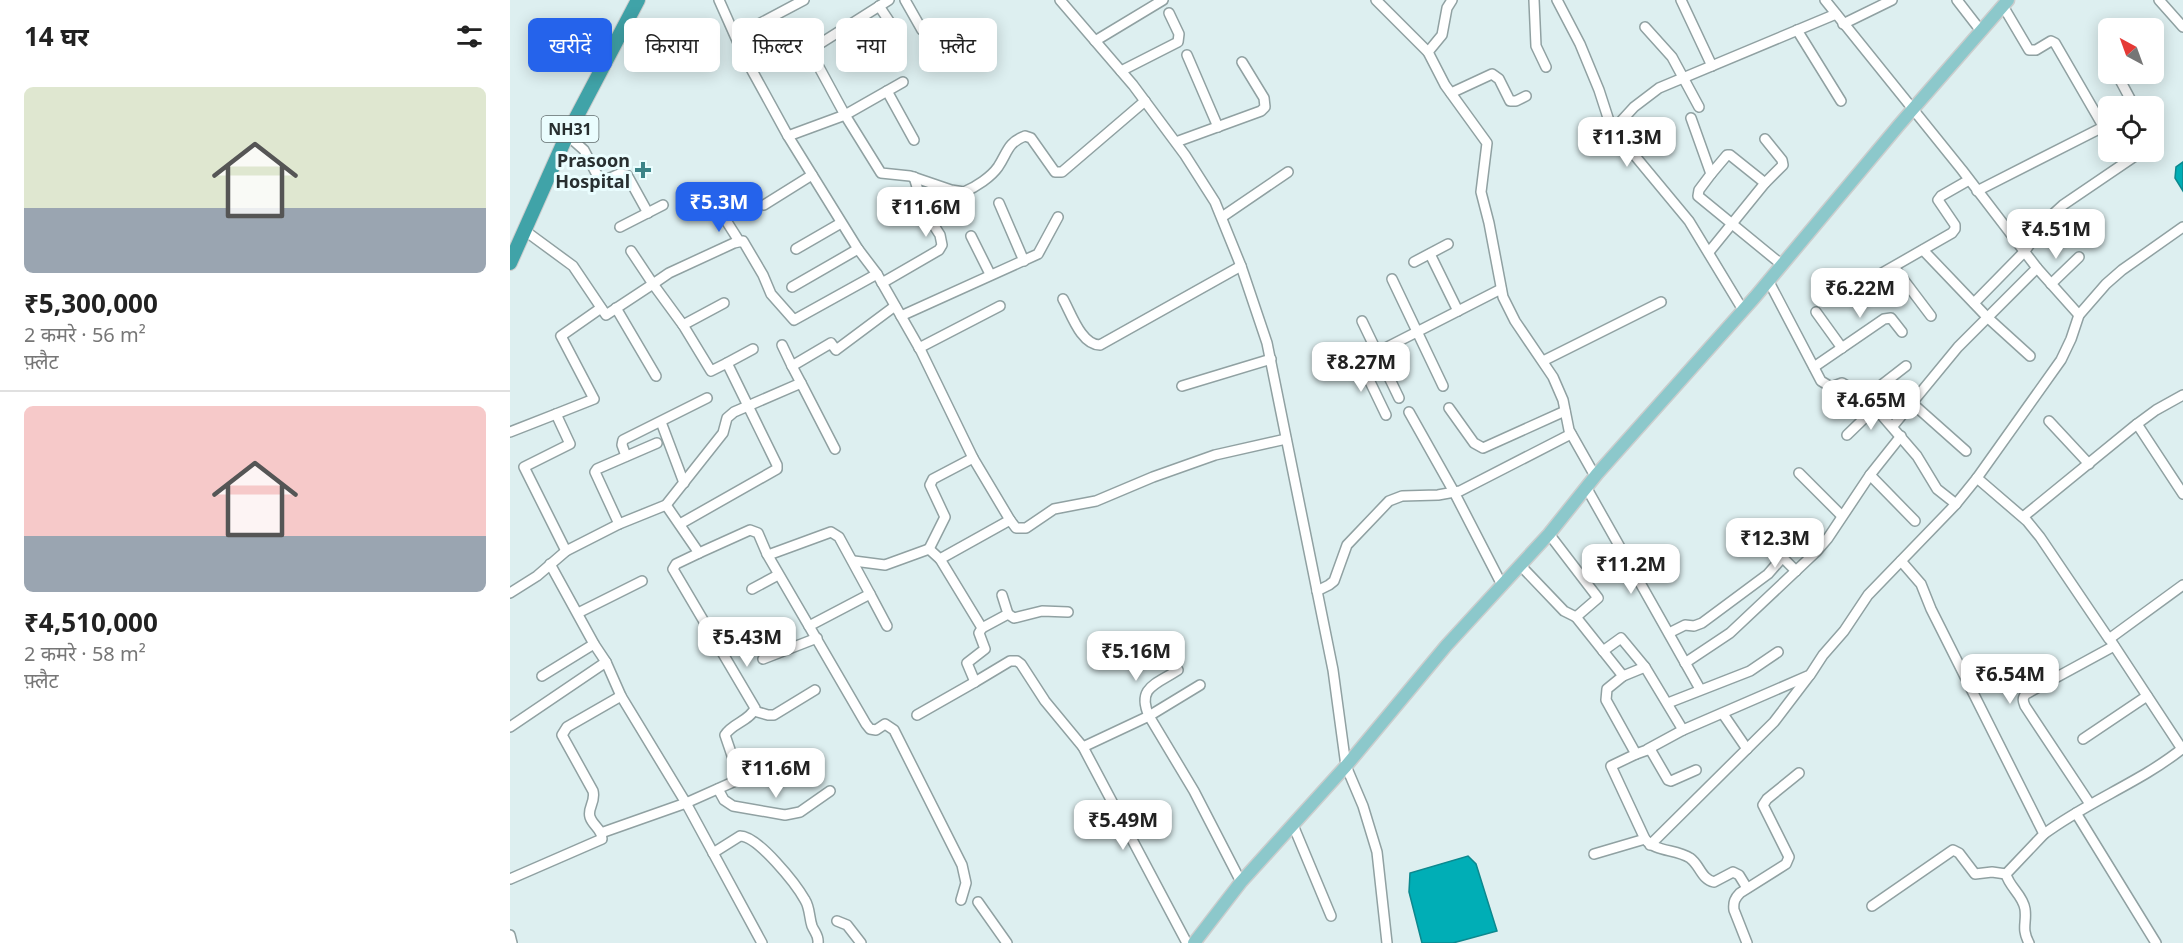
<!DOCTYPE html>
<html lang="hi">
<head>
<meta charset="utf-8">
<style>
  body { margin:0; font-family:"Noto Sans","Noto Sans Devanagari",sans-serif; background:#f6f6f6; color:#222; height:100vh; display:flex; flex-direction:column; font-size:22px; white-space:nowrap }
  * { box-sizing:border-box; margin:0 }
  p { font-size:20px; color:#767676 }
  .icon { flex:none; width:33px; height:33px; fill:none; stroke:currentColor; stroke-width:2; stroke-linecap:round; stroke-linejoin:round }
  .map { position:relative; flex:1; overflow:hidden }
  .side { display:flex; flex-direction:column; background:#fff; width:510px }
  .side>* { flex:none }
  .guide { position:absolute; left:18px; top:18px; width:570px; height:54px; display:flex; gap:12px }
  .needle { width:39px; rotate:319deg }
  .controls { position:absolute; left:1588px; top:18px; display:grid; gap:12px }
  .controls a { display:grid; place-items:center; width:66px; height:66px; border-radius:9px; background:#fff; box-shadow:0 3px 15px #0003; font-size:30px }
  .price { position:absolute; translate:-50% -51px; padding:0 14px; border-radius:12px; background:#fff; color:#222; font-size:20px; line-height:39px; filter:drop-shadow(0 2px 3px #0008) }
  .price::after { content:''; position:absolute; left:50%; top:36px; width:18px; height:14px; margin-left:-9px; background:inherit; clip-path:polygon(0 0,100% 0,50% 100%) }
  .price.active { background:#2563eb; color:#fff }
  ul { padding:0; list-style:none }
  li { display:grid; align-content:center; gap:12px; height:318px; padding:0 24px }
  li+li { border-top:2px solid #e0e0e0 }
  li span { display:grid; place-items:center; height:186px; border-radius:9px; color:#555 }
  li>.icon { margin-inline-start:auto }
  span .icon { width:108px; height:108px; fill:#fffc; stroke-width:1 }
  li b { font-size:26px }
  h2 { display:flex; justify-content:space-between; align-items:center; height:72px; padding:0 24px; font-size:26px }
  .tag { padding:0 21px; border-radius:9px; background:#fff; box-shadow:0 3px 15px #0003; font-size:21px; line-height:54px }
  .tag.active { background:#2563eb; color:#fff }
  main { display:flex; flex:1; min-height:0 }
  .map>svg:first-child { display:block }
</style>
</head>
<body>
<main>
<section class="side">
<h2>14 घर<svg class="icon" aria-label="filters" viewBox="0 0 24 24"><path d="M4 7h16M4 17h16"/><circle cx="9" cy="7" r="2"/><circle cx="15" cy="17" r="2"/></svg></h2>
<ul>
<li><span style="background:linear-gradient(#dfe7d0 65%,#9aa5b1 0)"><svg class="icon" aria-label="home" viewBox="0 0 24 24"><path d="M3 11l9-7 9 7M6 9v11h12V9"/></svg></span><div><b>₹5,300,000</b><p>2 कमरे · 56 m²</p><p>फ़्लैट</p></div></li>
<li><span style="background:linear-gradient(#f6c9c9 70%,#9aa5b1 0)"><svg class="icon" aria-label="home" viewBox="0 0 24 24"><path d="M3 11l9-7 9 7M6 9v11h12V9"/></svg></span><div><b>₹4,510,000</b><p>2 कमरे · 58 m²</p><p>फ़्लैट</p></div></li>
</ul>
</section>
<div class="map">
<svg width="1673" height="943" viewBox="0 0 1673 943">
  <rect width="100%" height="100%" fill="#ddeff0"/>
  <g fill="#00aeb6" stroke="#0c888e" stroke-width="1.5">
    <polygon points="1673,162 1673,191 1665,178 1666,167"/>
    <polygon points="958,856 966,864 987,931 943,943 912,943 899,892 900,873"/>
  </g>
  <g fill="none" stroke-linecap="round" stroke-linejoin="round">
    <defs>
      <g id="minor">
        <polyline points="209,0 233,54 278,136 348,249 367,274 411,351 463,458 500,520"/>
        <polyline points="395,0 412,30"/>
        <polyline points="550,0 623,85 675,155 705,202 731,266 757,343 823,670 836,766 853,806 867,852 877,943"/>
        <polyline points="866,0 918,52 935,85 977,143 971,192 979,223 993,297 1005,321 1043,377 1053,400 1059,430 1085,476"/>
        <polyline points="1024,0 1026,46 1036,67"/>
        <polyline points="1047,0 1070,44 1089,90 1101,127 1179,221 1233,310"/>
        <polyline points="1171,0 1202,66"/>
        <polyline points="1315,0 1452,170 1527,268 1569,315"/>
        <polyline points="1447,0 1471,31"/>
        <polyline points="1649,0 1673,27"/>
        <polyline points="369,6 387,33"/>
        <polyline points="1493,6 1519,50 1526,50 1541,41 1545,43 1593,126"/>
        <polyline points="1333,24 1382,0"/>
        <polyline points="340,25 365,64"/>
        <polyline points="1135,27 1162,57 1189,107"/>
        <polyline points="1287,30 1331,101"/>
        <polyline points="291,34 335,115 393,82"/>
        <polyline points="226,36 294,0"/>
        <polyline points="585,41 653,0"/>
        <polyline points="300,50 379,0"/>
        <polyline points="918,52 932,35 937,8 942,0"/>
        <polyline points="677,55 708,127"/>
        <polyline points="611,71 668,42 669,34 659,13"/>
        <polyline points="1609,78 1624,106"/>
        <polyline points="377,91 404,140"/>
        <polyline points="941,93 982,74 989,79 1000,101 1006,101 1016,96"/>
        <polyline points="1632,106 1639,103"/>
        <polyline points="1181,118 1201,174 1189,190 1188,196 1271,264"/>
        <polyline points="1103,130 1124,107 1149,88 1326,14"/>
        <polyline points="57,135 74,150 86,173 93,181 109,174 117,175 138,213"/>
        <path d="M278,136L335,115L371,173L400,176L441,190L454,192C466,187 481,177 488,167C498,152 497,143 515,136L521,138L545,172H552L635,101"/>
        <polyline points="666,142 751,111 755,107 754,98 732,62"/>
        <polyline points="1201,174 1217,155 1220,155 1255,183"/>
        <polyline points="1467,191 1597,125"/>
        <polyline points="489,203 514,261"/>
        <polyline points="254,205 302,175"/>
        <polyline points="210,211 229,241"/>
        <polyline points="712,217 778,172"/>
        <polyline points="110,227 153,205"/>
        <polyline points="14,230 63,266 96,315 143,284 173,325 201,371 217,363 267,465 267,469 170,524"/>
        <polyline points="461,236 480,274"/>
        <polyline points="286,249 331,223"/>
        <polyline points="1413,250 1477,317 1520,356"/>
        <polyline points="121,251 143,284 159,273 224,243 233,241 253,275 261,294 284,320 367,274"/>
        <polyline points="1199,252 1255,183 1273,165 1272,160 1255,139"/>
        <polyline points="920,254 948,311"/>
        <polyline points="904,262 938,244"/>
        <polyline points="1384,267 1421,316"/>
        <polyline points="882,279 933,386"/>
        <polyline points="1258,280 1311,381 1321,387 1332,383 1356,397 1407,456 1427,489 1446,504"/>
        <polyline points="372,283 429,250 432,245 430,235 414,210 404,177"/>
        <polyline points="1541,284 1569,257"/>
        <polyline points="282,287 348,249"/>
        <polyline points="1332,296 1442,233 1445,229 1445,225 1428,200 1431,196 1459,180"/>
        <path d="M553,299C561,313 571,345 590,345L731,266"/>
        <polyline points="1464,303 1514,252 1542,215 1553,205 1631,152"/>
        <polyline points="106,308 146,376"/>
        <polyline points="1306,312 1332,348"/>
        <polyline points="391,316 528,254 548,217"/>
        <polyline points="852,321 889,398"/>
        <polyline points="173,325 214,303"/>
        <polyline points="272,345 282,366"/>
        <polyline points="409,348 490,306"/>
        <polyline points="850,361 876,415"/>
        <polyline points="1033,361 1151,302"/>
        <polyline points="217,363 243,349"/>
        <polyline points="844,364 991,289"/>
        <polyline points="1304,367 1374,319 1381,318 1392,332"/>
        <polyline points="291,383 325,449"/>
        <polyline points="672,386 761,359"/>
        <polyline points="1356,397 1396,366"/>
        <polyline points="1402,403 1456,451"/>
        <polyline points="939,408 964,443 973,448 1055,411"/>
        <polyline points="899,412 944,492 992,585"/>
        <polyline points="1539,421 1579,464"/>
        <polyline points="151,422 174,483"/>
        <polyline points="1627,424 1673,494"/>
        <polyline points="1383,426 1448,347 1527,268"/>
        <polyline points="0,432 46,414"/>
        <polyline points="1337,435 1366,407"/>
        <polyline points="116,456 112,445 113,440 197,398"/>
        <polyline points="1289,473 1332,516"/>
        <polyline points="1360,475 1405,521"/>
        <polyline points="1467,478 1517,521 1530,537 1599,639 1673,585"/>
        <polyline points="1076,487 1190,689"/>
        <polyline points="156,505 189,553 240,530 248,533 257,554 261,554 321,532 329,537 360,594 299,626 356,724 360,729 366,730 375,724 384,730 452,865 456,883 451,900"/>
        <polyline points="1513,517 1627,424 1646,410 1673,395"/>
        <polyline points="109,524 85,472 87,469 147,443"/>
        <polyline points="1039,534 1088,598 1066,617 1113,676 1135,667 1173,730 1300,675 1313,655 1334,631 1358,595 1446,504 1467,478 1551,360 1561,339 1569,315 1596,284 1612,270 1673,227"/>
        <polyline points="1263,548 1286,571"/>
        <polyline points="419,549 435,517 420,485 423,479 463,458"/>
        <polyline points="56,551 14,467 60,444 46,414 84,399 51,336 91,308"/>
        <path d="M189,553L166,564L163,569L245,708C240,721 222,723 215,735L230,779"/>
        <polyline points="257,554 299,626"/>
        <polyline points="430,559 472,628 469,633 475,649 457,663 465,682 500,661 507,661 511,664 535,701 573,747 639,716 684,791 731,882"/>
        <polyline points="344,561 375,565 419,549 430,559 500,520 506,528 516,528 544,509 586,501 643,477 705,455 776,439"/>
        <path d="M1391,561L1411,584L1421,609L1534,834L1496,874C1499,887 1513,895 1515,909C1517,923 1511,928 1519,943"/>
        <polyline points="40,564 84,644 96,662 111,696 176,803 252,943"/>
        <polyline points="1010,565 1054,611 1066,617"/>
        <polyline points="242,589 268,575"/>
        <polyline points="807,591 819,585 824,581 837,545 879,501 892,496 928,495 950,491 1061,434"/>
        <polyline points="0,593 27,576 56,551 109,524 156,505 213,433 217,418 224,412 291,383 282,366 321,343 326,350 385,306"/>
        <polyline points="360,594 377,626"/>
        <polyline points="68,613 132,581"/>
        <polyline points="498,614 504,618 532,611 558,612"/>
        <polyline points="472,628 498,614 492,595"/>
        <polyline points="1159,633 1175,625 1184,626 1192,623 1258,574 1272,558"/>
        <polyline points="1601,641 1672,749"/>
        <polyline points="1093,651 1111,638 1135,667"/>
        <polyline points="253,659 307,638"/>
        <polyline points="1175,663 1220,633 1306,552 1318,538 1360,475 1391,436"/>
        <path d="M668,670C647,684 626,687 639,716L690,685"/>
        <polyline points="32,676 84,644"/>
        <path d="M1113,676L1097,689L1096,700L1126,754L1101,766L1135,839C1145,852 1166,849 1180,858C1190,865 1191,879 1204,882L1223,872L1229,875L1237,888"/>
        <polyline points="1158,703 1240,671 1268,652"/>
        <polyline points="244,711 258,715 264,715 305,690"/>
        <polyline points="1213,714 1237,749"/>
        <polyline points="407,715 465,682"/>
        <polyline points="0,727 96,662"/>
        <polyline points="1573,739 1637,696"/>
        <polyline points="573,747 677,943"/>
        <polyline points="1138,749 1173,730"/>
        <polyline points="1126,754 1140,749 1158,780 1161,781 1186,770"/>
        <polyline points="208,789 214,800 223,806 275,815 290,812 320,791"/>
        <path d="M1580,804L1515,706C1513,701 1512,698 1516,694L1604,646"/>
        <polyline points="1566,813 1646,943"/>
        <polyline points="783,825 821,916"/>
        <polyline points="91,833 176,803 259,766"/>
        <path d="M1534,834C1578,801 1631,782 1673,748"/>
        <polyline points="1140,845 1264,722 1299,676"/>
        <path d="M203,853L230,836C248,836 286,884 295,900C300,908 299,917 302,926C305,933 309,936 308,943"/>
        <polyline points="1084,854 1135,839"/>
        <path d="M0,879L92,839C92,829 83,826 80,817C77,808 86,802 83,791L52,735L57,727L111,696"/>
        <polyline points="468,902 497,943"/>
        <polyline points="1362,906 1443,850 1449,853 1465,874 1482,872 1496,874"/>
        <polyline points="327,921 337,925 351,943"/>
        <polyline points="0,935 2,943"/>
        <path d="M1237,943L1224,910C1223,902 1225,898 1230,893L1276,864L1279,857L1253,805L1257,799L1289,773"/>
      </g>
      <polyline id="major" points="684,943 731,882 836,766 936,646 1039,534 1087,474 1245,297 1389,125 1498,0"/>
      <polyline id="highway" points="0,263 57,135 128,0"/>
    </defs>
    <use href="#minor" stroke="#90a1a2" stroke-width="12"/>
    <use href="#major" stroke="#cbcdcd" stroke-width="15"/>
    <use href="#highway" stroke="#cbcdcd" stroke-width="16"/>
    <use href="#minor" stroke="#fff" stroke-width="9"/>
    <use href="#major" stroke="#8cc8cb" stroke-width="12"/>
    <use href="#highway" stroke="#40a3a8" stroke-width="14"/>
  </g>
  <path fill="#3c8488" stroke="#eafdfe" stroke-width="2" d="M130 161h6v6h6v6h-6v6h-6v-6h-6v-6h6z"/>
  <g text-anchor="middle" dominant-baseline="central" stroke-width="6" stroke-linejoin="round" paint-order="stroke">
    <rect fill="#eafdfe" stroke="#626d6e" stroke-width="1.5" x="31.5" y="116" width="57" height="26" rx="4.5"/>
    <g font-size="16" font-weight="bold" fill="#282f30">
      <text x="60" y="129">NH31</text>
    </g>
    <g font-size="18" font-weight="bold" fill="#282f30" stroke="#eafdfe" text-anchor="end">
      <text x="120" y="160">Prasoon<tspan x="120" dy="21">Hospital</tspan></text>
    </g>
  </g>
</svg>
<div class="controls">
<a><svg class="needle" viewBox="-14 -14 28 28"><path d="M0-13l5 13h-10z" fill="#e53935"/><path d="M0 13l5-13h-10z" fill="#767676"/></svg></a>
<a><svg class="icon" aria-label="locate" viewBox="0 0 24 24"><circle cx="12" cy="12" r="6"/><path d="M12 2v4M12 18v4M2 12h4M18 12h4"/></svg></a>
</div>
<b class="price" style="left:1117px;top:168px">₹11.3M</b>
<b class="price active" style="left:209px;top:233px">₹5.3M</b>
<b class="price" style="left:416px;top:238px">₹11.6M</b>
<b class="price" style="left:1546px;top:260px">₹4.51M</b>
<b class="price" style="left:1350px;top:319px">₹6.22M</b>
<b class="price" style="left:851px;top:393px">₹8.27M</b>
<b class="price" style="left:1361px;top:431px">₹4.65M</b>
<b class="price" style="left:1265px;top:569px">₹12.3M</b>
<b class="price" style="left:1121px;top:595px">₹11.2M</b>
<b class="price" style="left:237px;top:668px">₹5.43M</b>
<b class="price" style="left:626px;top:682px">₹5.16M</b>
<b class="price" style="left:1500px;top:705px">₹6.54M</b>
<b class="price" style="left:266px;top:799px">₹11.6M</b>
<b class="price" style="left:613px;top:851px">₹5.49M</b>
<div class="guide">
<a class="tag active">खरीदें</a>
<a class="tag">किराया</a>
<a class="tag">फ़िल्टर</a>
<a class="tag">नया</a>
<a class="tag">फ़्लैट</a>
</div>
</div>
</main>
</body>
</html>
